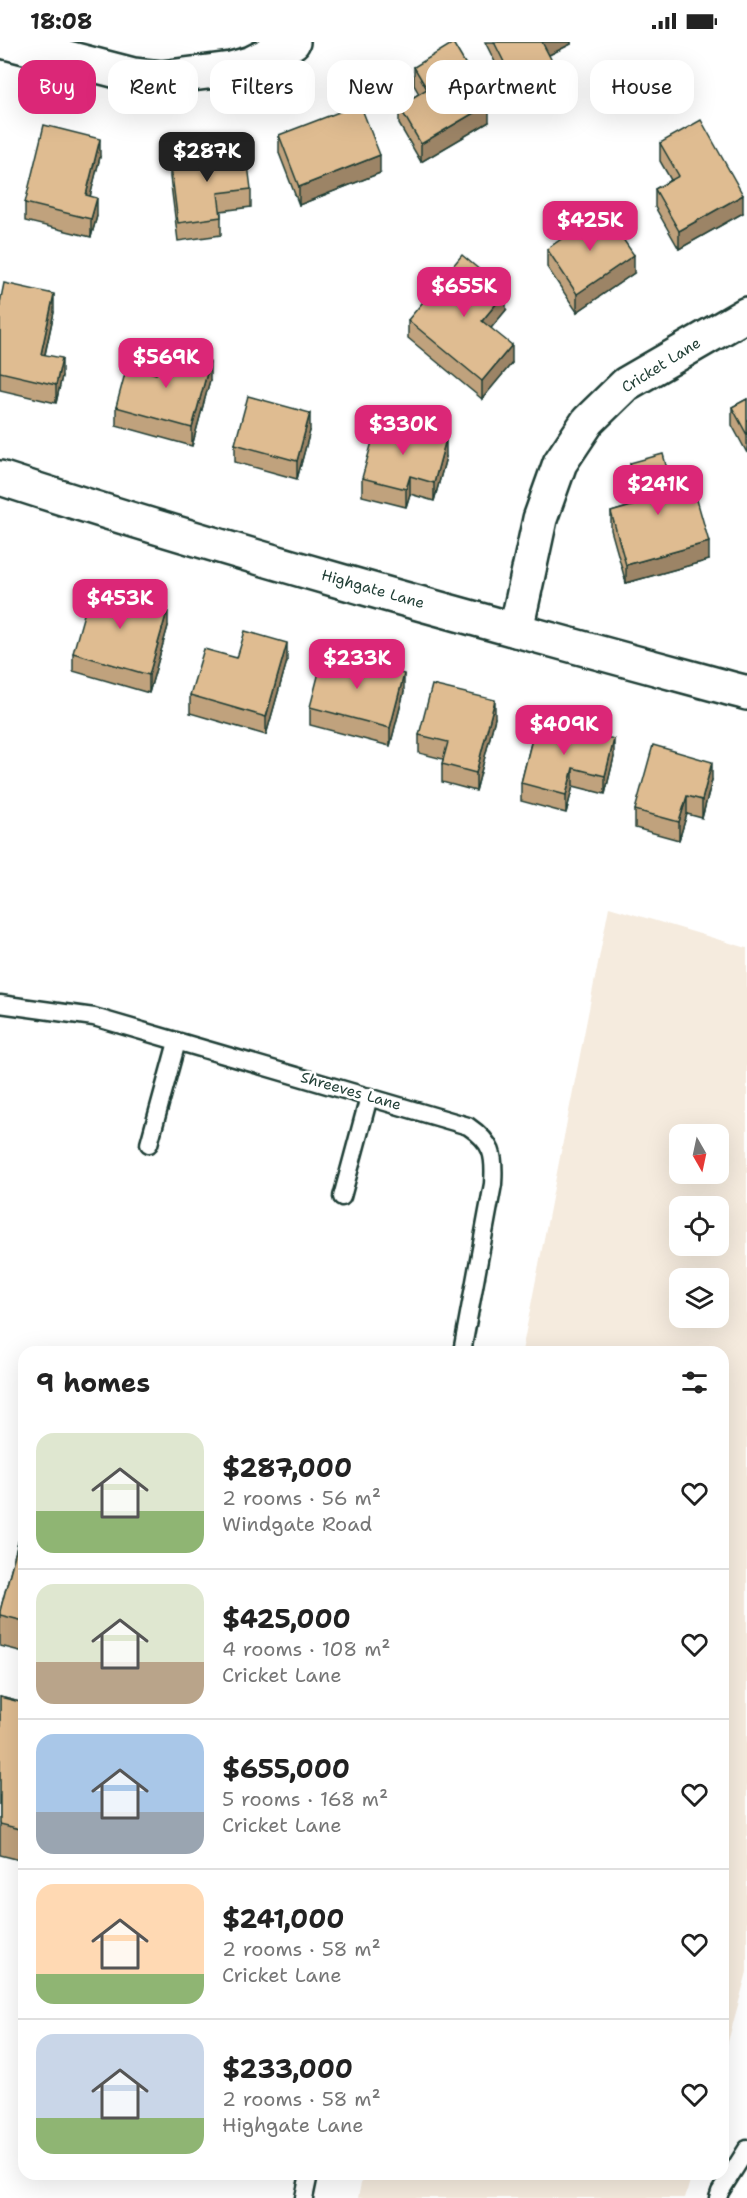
<!DOCTYPE html>
<html lang="en">
<head>
<meta charset="utf-8">
<style>
  body { margin:0; font-family:"Shantell Sans",sans-serif; background:#f2f2f2; color:#222; height:100vh; display:flex; flex-direction:column; font-size:22px; white-space:nowrap }
  * { box-sizing:border-box; margin:0 }
  p { font-size:20px; color:#767676 }
  .icon { flex:none; width:33px; height:33px; fill:none; stroke:currentColor; stroke-width:2; stroke-linecap:round; stroke-linejoin:round }
  .map { position:relative; flex:1; overflow:hidden }
  .side { position:absolute; left:18px; top:1304px; width:711px; height:834px; display:flex; flex-direction:column; background:#fff; border-radius:18px; box-shadow:0 6px 24px #0002 }
  .side>* { flex:none }
  .banner { position:absolute; left:18px; top:18px; width:711px; height:54px; display:flex; gap:12px }
  .needle { width:39px; rotate:171deg }
  .fabs { position:absolute; left:669px; top:1082px; display:grid; gap:12px }
  .fabs a { display:grid; place-items:center; width:60px; height:60px; border-radius:12px; background:#fff; box-shadow:0 6px 24px #0002; font-size:30px }
  .price { position:absolute; translate:-50% -51px; padding:0 14px; border-radius:12px; background:#db2777; color:#fff; font-size:20px; line-height:39px; filter:drop-shadow(0 2px 3px #0008) }
  .price::after { content:''; position:absolute; left:50%; top:36px; width:18px; height:14px; margin-left:-9px; background:inherit; clip-path:polygon(0 0,100% 0,50% 100%) }
  .price.active { background:#222; color:#fff }
  ul { padding:0; list-style:none }
  li { display:flex; align-items:center; gap:18px; height:150px; padding:0 18px }
  li+li { border-top:2px solid #e0e0e0 }
  li span { display:grid; place-items:center; flex:none; width:168px; height:120px; border-radius:18px; color:#555 }
  li>.icon { margin-inline-start:auto }
  span .icon { width:72px; height:72px; fill:#fffc; stroke-width:1 }
  li b { font-size:26px }
  h2 { display:flex; justify-content:space-between; align-items:center; height:72px; padding:0 18px; font-size:26px }
  .pill { padding:0 21px; border-radius:18px; background:#fff; box-shadow:0 6px 24px #0002; font-size:21px; line-height:54px }
  .pill.active { background:#db2777; color:#fff }
  .status { display:flex; justify-content:space-between; align-items:center; height:42px; padding:0 30px; background:#fff; direction:ltr }
  .status svg { height:16px; fill:currentColor }
  .map>svg:first-child { display:block }
</style>
</head>
<body>
<div class="status"><b>18:08</b><svg viewBox="0 0 49 12"><path d="M0 12V9h3v3zM5 12V6h3v6zM10 12V3h3v9zM15 12V0h3v12zM26 1h20v11H26zM47 4h2v5h-2z"/></svg></div>
<div class="map">
<svg width="747" height="2156" viewBox="0 0 747 2156">
  <rect width="100%" height="100%" fill="#fff"/>
  <filter id="ink" filterUnits="userSpaceOnUse"><feTurbulence type="fractalNoise" baseFrequency=".0167" numOctaves="2"/><feDisplacementMap in="SourceGraphic" scale="12" xChannelSelector="R" yChannelSelector="G"/><feConvolveMatrix kernelMatrix="1 2 1 2 8 2 1 2 1" color-interpolation-filters="sRGB"/></filter>
  <g filter="url(#ink)">
    <g fill="#f5ebde" fill-rule="evenodd">
      <path d="M609,865L747,906V1930L723,2018V1310L522,1309ZM680,1092H718V1131H680ZM680,1164H718V1203H680ZM680,1236H718V1275H680Z"/>
      <polygon points="363,2132 692,2132 685,2156 358,2156"/>
    </g>
    <g fill="none" stroke-linecap="round" stroke-linejoin="round">
      <defs>
        <g id="lane">
          <path d="M0,962L94,975L468,1084C493,1101 495,1113 493,1142L462,1310"/>
          <polyline points="149,1102 177,1000"/>
          <polyline points="342,1155 369,1055"/>
          <polyline points="304,2156 309,2132"/>
          <polyline points="718,2156 720,2150 747,2107"/>
        </g>
        <g id="street">
          <polyline points="6,0 133,33 161,36 231,27 252,21 293,0"/>
          <path d="M0,436C246,516 497,583 747,651"/>
          <polyline points="516,588 540,477 560,421 588,379 626,342 747,272"/>
        </g>
      </defs>
      <use href="#lane" stroke="#1f3d34" stroke-width="21"/>
      <use href="#street" stroke="#1f3d34" stroke-width="38"/>
      <use href="#lane" stroke="#fff" stroke-width="16"/>
      <use href="#street" stroke="#fff" stroke-width="33"/>
    </g>
    <g fill="#c0a27d" stroke="#1f3d34" stroke-width="1.5">
      <polygon points="485,0 571,0 571,2 549,13 553,39 514,58"/>
      <polygon points="414,25 489,80 421,120 399,82 399,64 419,52 414,43"/>
      <polygon points="279,93 380,131 299,163 279,111"/>
      <polygon points="660,101 743,171 679,207 655,165 655,147 671,138 660,119"/>
      <polygon points="100,115 90,154 97,174 91,195 25,179 25,161"/>
      <polygon points="170,117 251,147 251,165 221,169 221,193 178,199 170,135"/>
      <polygon points="547,207 634,231 577,270 547,225"/>
      <polygon points="0,261 54,270 45,313 62,334 56,361 0,348"/>
      <polygon points="506,268 491,286 512,321 482,357 408,296 408,278"/>
      <polygon points="156,332 210,338 192,404 116,383 116,365"/>
      <polygon points="747,357 747,411 732,383 732,365"/>
      <polygon points="310,389 297,437 235,420 235,402"/>
      <polygon points="446,415 434,459 410,452 406,465 362,454 362,436"/>
      <polygon points="630,421 675,456 709,518 626,541 611,488 611,470 637,462 630,439"/>
      <polygon points="168,584 149,651 73,629 73,611"/>
      <polygon points="237,616 287,619 266,693 190,671 190,653"/>
      <polygon points="404,650 390,704 310,683 310,665"/>
      <polygon points="495,676 476,749 442,740 442,722 443,717 419,711 419,693"/>
      <polygon points="537,677 614,715 605,752 573,744 566,771 521,759 521,741"/>
      <polygon points="712,738 702,776 687,772 679,798 635,786 635,768"/>
      <polygon points="24,1478 24,1610 0,1604 0,1569"/>
      <polygon points="0,1655 24,1661 24,1819 0,1813"/>
    </g>
    <g fill="#9c8466" stroke="#1f3d34" stroke-width="1.5">
      <polygon points="541,0 571,0 571,2 541,17"/>
      <polygon points="553,21 553,39 514,58 514,40"/>
      <polygon points="489,62 489,80 421,120 421,102"/>
      <polygon points="100,97 100,115 86,171 86,153"/>
      <polygon points="380,113 380,131 299,163 299,145"/>
      <polygon points="743,153 743,171 679,207 679,189"/>
      <polygon points="97,156 97,174 91,195 91,177"/>
      <polygon points="634,213 634,231 577,270 577,252"/>
      <polygon points="506,250 506,268 482,297 482,279"/>
      <polygon points="54,252 54,270 41,330 41,312"/>
      <polygon points="512,303 512,321 482,357 482,339"/>
      <polygon points="62,316 62,334 56,361 56,343"/>
      <polygon points="210,320 210,338 192,404 192,386"/>
      <polygon points="310,371 310,389 297,437 297,419"/>
      <polygon points="446,397 446,415 434,459 434,441"/>
      <polygon points="410,434 410,452 406,465 406,447"/>
      <polygon points="709,500 709,518 626,541 626,523"/>
      <polygon points="168,566 168,584 149,651 149,633"/>
      <polygon points="287,601 287,619 266,693 266,675"/>
      <polygon points="404,632 404,650 390,704 390,686"/>
      <polygon points="495,658 495,676 476,749 476,731"/>
      <polygon points="614,697 614,715 605,752 605,734"/>
      <polygon points="712,720 712,738 702,776 702,758"/>
      <polygon points="573,726 573,744 566,771 566,753"/>
      <polygon points="687,754 687,772 679,798 679,780"/>
    </g>
    <g fill="#dfbc91" stroke="#1f3d34" stroke-width="1.5">
      <polygon points="494,0 542,0 553,21 514,40"/>
      <polygon points="453,1 489,62 421,102 399,64 427,47 414,25"/>
      <polygon points="360,62 380,113 299,145 279,93"/>
      <polygon points="701,78 743,153 679,189 655,147 679,134 660,101"/>
      <polygon points="44,83 100,97 86,153 97,156 91,177 25,161"/>
      <polygon points="246,107 251,147 218,151 221,175 178,181 170,117"/>
      <polygon points="603,168 634,213 577,252 547,207"/>
      <polygon points="462,213 506,250 482,279 512,303 482,339 408,278"/>
      <polygon points="4,241 54,252 41,312 62,316 56,343 0,330 0,261"/>
      <polygon points="162,307 210,320 192,386 116,365 127,324 156,332"/>
      <polygon points="248,354 310,371 297,419 235,402"/>
      <polygon points="747,357 747,393 732,365"/>
      <polygon points="378,378 446,397 434,441 410,434 406,447 362,436"/>
      <polygon points="663,412 675,456 695,451 709,500 626,523 611,470 642,461 630,421"/>
      <polygon points="92,544 168,566 149,633 73,611"/>
      <polygon points="245,589 287,601 266,675 190,653 204,607 237,616"/>
      <polygon points="324,611 404,632 390,686 310,665"/>
      <polygon points="432,643 495,658 476,731 442,722 448,700 419,693"/>
      <polygon points="537,677 614,697 605,734 573,726 566,753 521,741"/>
      <polygon points="653,703 712,720 702,758 687,754 679,780 635,768"/>
      <polygon points="24,1478 24,1579 0,1573 0,1569"/>
      <polygon points="0,1655 24,1661 24,1788 0,1782"/>
    </g>
  </g>
  <g text-anchor="middle" dominant-baseline="central" stroke-width="5" stroke-linejoin="round" paint-order="stroke">
    <g font-size="15" fill="#1f3d34" stroke="#fff">
      <text transform="translate(661 323) rotate(-32)">Cricket Lane</text>
      <text transform="translate(373 547) rotate(16)">Highgate Lane</text>
      <text transform="translate(351 1049) rotate(16)">Shreeves Lane</text>
    </g>
  </g>
</svg>
<div class="fabs">
<a><svg class="needle" viewBox="-14 -14 28 28"><path d="M0-13l5 13h-10z" fill="#e53935"/><path d="M0 13l5-13h-10z" fill="#767676"/></svg></a>
<a><svg class="icon" aria-label="locate" viewBox="0 0 24 24"><circle cx="12" cy="12" r="6"/><path d="M12 2v4M12 18v4M2 12h4M18 12h4"/></svg></a>
<a><svg class="icon" aria-label="layers" viewBox="0 0 24 24"><path d="M12 4l9 5-9 5-9-5zM3 14l9 5 9-5"/></svg></a>
</div>
<b class="price active" style="left:207px;top:141px">$287K</b>
<b class="price" style="left:590px;top:210px">$425K</b>
<b class="price" style="left:464px;top:276px">$655K</b>
<b class="price" style="left:166px;top:347px">$569K</b>
<b class="price" style="left:403px;top:414px">$330K</b>
<b class="price" style="left:658px;top:474px">$241K</b>
<b class="price" style="left:120px;top:588px">$453K</b>
<b class="price" style="left:357px;top:648px">$233K</b>
<b class="price" style="left:564px;top:714px">$409K</b>
<div class="banner">
<a class="pill active">Buy</a>
<a class="pill">Rent</a>
<a class="pill">Filters</a>
<a class="pill">New</a>
<a class="pill">Apartment</a>
<a class="pill">House</a>
</div>
<section class="side">
<h2>9 homes<svg class="icon" aria-label="filters" viewBox="0 0 24 24"><path d="M4 7h16M4 17h16"/><circle cx="9" cy="7" r="2"/><circle cx="15" cy="17" r="2"/></svg></h2>
<ul>
<li><span style="background:linear-gradient(#dfe7d0 65%,#8fb573 0)"><svg class="icon" aria-label="home" viewBox="0 0 24 24"><path d="M3 11l9-7 9 7M6 9v11h12V9"/></svg></span><div><b>$287,000</b><p>2 rooms · 56 m²</p><p>Windgate Road</p></div><svg class="icon" aria-label="heart" viewBox="0 0 24 24"><path d="M12 20l-8-8c-3-5 5-10 8-4 3-6 11-1 8 4z"/></svg></li>
<li><span style="background:linear-gradient(#dfe7d0 65%,#b9a48a 0)"><svg class="icon" aria-label="home" viewBox="0 0 24 24"><path d="M3 11l9-7 9 7M6 9v11h12V9"/></svg></span><div><b>$425,000</b><p>4 rooms · 108 m²</p><p>Cricket Lane</p></div><svg class="icon" aria-label="heart" viewBox="0 0 24 24"><path d="M12 20l-8-8c-3-5 5-10 8-4 3-6 11-1 8 4z"/></svg></li>
<li><span style="background:linear-gradient(#a9c7e8 65%,#9aa5b1 0)"><svg class="icon" aria-label="home" viewBox="0 0 24 24"><path d="M3 11l9-7 9 7M6 9v11h12V9"/></svg></span><div><b>$655,000</b><p>5 rooms · 168 m²</p><p>Cricket Lane</p></div><svg class="icon" aria-label="heart" viewBox="0 0 24 24"><path d="M12 20l-8-8c-3-5 5-10 8-4 3-6 11-1 8 4z"/></svg></li>
<li><span style="background:linear-gradient(#ffd9b3 75%,#8fb573 0)"><svg class="icon" aria-label="home" viewBox="0 0 24 24"><path d="M3 11l9-7 9 7M6 9v11h12V9"/></svg></span><div><b>$241,000</b><p>2 rooms · 58 m²</p><p>Cricket Lane</p></div><svg class="icon" aria-label="heart" viewBox="0 0 24 24"><path d="M12 20l-8-8c-3-5 5-10 8-4 3-6 11-1 8 4z"/></svg></li>
<li><span style="background:linear-gradient(#c9d6e8 70%,#8fb573 0)"><svg class="icon" aria-label="home" viewBox="0 0 24 24"><path d="M3 11l9-7 9 7M6 9v11h12V9"/></svg></span><div><b>$233,000</b><p>2 rooms · 58 m²</p><p>Highgate Lane</p></div><svg class="icon" aria-label="heart" viewBox="0 0 24 24"><path d="M12 20l-8-8c-3-5 5-10 8-4 3-6 11-1 8 4z"/></svg></li>
</ul>
</section>
</div>
</body>
</html>
